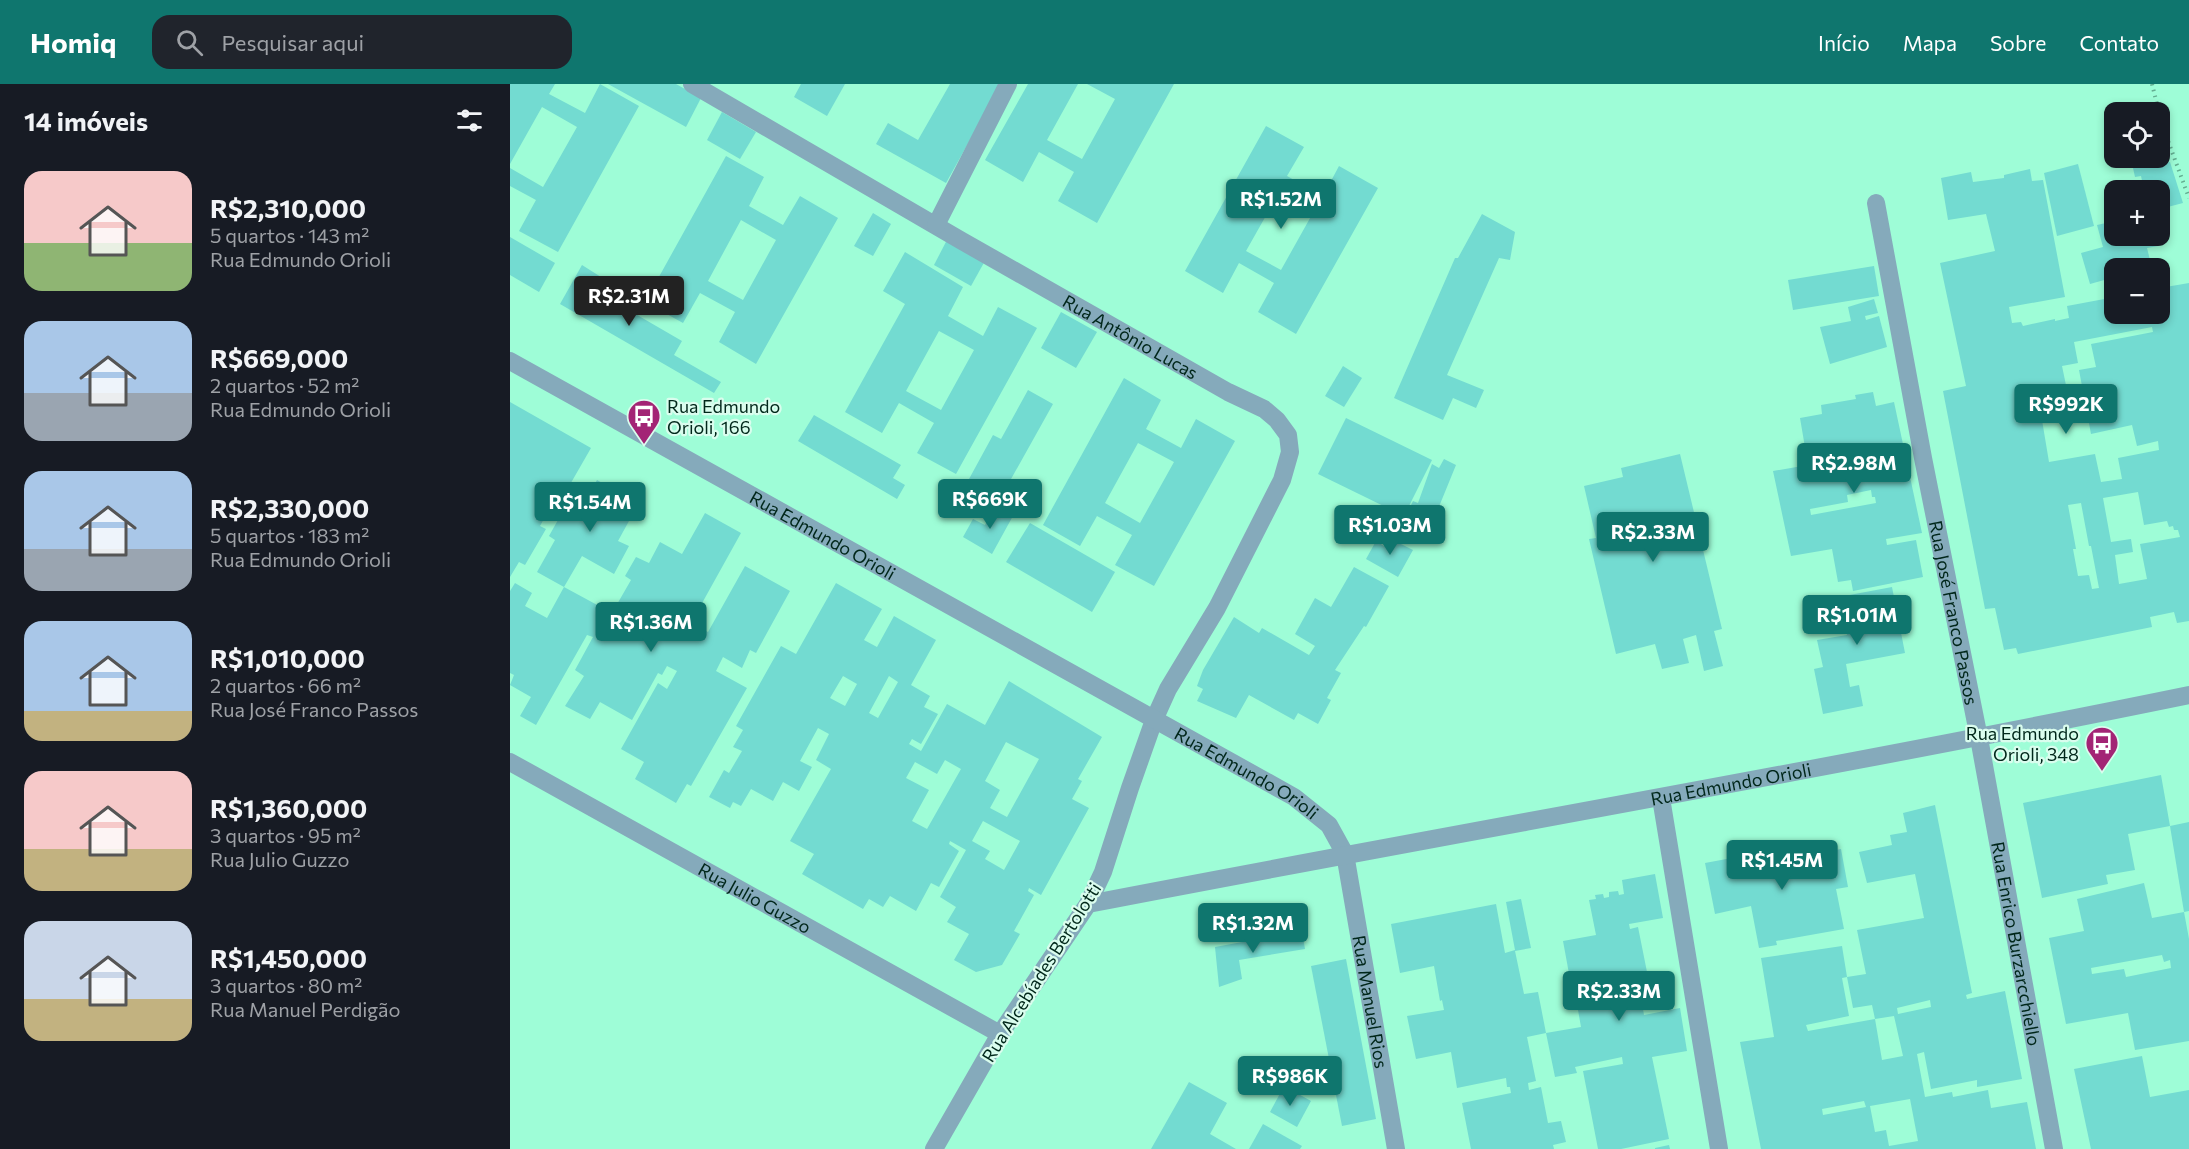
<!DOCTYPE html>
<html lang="pt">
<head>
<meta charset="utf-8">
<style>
  body { margin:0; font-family:Commissioner,sans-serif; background:#20242c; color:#f1f3f6; height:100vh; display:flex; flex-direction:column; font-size:22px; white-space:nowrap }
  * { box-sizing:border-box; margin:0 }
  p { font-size:20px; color:#9ea1a6 }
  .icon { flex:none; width:33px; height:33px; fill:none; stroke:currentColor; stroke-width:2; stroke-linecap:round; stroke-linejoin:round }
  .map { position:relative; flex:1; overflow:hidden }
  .panel { display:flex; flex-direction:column; background:#171b24; width:510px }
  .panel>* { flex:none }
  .fabs { position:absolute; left:1594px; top:18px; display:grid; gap:12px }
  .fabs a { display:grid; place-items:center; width:66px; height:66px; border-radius:12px; background:#171b24; box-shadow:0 3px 9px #0003; font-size:30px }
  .price { position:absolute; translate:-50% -51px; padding:0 14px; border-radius:6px; background:#0f766e; color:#fff; font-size:20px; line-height:39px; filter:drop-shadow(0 2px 3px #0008) }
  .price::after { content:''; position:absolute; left:50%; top:36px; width:18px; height:14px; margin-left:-9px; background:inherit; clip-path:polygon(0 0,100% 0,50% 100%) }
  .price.active { background:#222; color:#fff }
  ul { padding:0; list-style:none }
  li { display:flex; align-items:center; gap:18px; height:150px; padding:0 24px }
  li span { display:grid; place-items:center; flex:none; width:168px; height:120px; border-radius:18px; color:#555 }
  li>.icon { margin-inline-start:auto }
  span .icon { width:72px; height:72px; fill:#fffc; stroke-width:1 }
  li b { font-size:26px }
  h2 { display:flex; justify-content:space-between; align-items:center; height:72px; padding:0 24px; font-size:26px }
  header { display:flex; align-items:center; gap:36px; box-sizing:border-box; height:84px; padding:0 30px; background:#0f766e; color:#fff }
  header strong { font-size:28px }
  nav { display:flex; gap:33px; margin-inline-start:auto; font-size:21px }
  .search { width:420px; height:54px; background:#20242c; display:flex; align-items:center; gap:15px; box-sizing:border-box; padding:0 21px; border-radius:18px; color:#9ea1a6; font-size:22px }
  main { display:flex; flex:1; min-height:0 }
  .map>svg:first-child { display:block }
</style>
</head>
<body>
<header>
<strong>Homiq</strong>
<div class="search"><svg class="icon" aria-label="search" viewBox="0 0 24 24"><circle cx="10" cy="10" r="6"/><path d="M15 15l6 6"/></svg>Pesquisar aqui</div>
<nav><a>Início</a><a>Mapa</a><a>Sobre</a><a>Contato</a></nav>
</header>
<main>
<section class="panel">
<h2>14 imóveis<svg class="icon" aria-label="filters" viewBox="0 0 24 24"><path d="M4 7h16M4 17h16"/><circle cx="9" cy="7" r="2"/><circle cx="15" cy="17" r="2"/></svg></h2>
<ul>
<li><span style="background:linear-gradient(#f6c9c9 60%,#8fb573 0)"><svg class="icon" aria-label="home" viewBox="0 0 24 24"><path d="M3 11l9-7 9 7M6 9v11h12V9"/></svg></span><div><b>R$2,310,000</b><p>5 quartos · 143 m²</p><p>Rua Edmundo Orioli</p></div></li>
<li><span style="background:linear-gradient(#a9c7e8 60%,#9aa5b1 0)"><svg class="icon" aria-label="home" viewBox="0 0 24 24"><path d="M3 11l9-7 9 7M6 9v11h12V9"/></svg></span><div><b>R$669,000</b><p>2 quartos · 52 m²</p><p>Rua Edmundo Orioli</p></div></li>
<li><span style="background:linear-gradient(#a9c7e8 65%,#9aa5b1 0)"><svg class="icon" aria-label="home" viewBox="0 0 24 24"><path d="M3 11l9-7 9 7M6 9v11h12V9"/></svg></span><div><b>R$2,330,000</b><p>5 quartos · 183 m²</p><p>Rua Edmundo Orioli</p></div></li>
<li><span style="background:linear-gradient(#a9c7e8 75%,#c2b280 0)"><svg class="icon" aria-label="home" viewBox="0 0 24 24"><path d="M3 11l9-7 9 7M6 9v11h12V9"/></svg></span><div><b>R$1,010,000</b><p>2 quartos · 66 m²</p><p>Rua José Franco Passos</p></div></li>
<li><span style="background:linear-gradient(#f6c9c9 65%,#c2b280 0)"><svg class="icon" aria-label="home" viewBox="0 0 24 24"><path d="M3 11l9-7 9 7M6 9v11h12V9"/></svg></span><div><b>R$1,360,000</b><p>3 quartos · 95 m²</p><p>Rua Julio Guzzo</p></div></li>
<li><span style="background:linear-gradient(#c9d6e8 65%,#c2b280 0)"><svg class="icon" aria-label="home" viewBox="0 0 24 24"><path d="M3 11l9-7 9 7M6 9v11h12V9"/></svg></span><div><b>R$1,450,000</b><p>3 quartos · 80 m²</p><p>Rua Manuel Perdigão</p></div></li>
</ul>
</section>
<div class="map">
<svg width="1679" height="1065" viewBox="0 0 1679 1065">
  <rect width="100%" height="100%" fill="#9efdd7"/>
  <g fill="#73dbd1" fill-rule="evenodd">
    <polygon points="0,0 45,0 39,10 75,29 90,0 129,22 48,168 9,147 26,116 0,102 0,84 33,103 67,43 32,23 0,80"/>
    <polygon points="98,0 166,0 191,14 176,43"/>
    <polygon points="291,0 335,0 317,32 284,13"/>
    <polygon points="440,0 491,0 436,99 366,60 378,39 408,56"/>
    <polygon points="518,0 568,0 537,56 572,75 605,15 577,0 664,0 587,139 548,117 564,88 529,68 513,98 475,76"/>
    <polygon points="212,28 246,48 230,75 197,56"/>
    <path d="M756,42L794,63L777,92L813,112L829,82L868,104L786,250L748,228L764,199L729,179L713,209L675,187ZM770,107L804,127L771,186L736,167Z"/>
    <path d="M216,72L254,93L239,122L273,141L290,112L328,134L246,280L209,258L225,228L190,209L173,239L135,218ZM231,136L266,156L233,216L198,197Z"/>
    <polygon points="1660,78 1673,119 1650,125 1650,106 1634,106 1631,92 1625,93 1623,84"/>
    <polygon points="1568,80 1584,142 1547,152 1534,89"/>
    <path d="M1520,85L1522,97L1533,96L1555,213L1499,223L1502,239L1511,238L1513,242L1545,235V237L1559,234L1557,222L1605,213V230H1650V204L1679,199V537L1667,539L1664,528L1640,533L1642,543L1508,570L1506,564L1494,566L1485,524L1475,525L1433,307L1456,302L1430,179L1485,167L1476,130L1438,136L1431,94L1461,88L1463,98L1494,94V91ZM1642,243L1643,248L1581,260L1586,283L1569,286L1581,350L1622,341L1627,362L1648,357L1649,366L1608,374L1612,395L1591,398L1585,370L1539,378L1532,336L1562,330L1552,282L1568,279L1564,258ZM1628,408L1634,441L1657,437L1659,443L1663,442L1664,446H1668L1670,453L1630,460L1637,495L1609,500L1605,471L1623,468L1621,455L1601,458L1593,414ZM1571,419L1579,462H1581L1589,504L1582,505L1579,491L1568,492L1563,465H1566L1558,421Z"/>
    <polygon points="363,129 381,140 363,172 344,162"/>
    <polygon points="972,130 1005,148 1000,176 989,174 937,291 974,306 966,324 943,314 933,336 884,314 945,174 948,174"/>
    <polygon points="1605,137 1605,152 1645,152 1648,162 1637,164 1642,184 1605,184 1605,193 1580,200 1571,169 1593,163 1587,141"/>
    <polygon points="0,153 45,179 29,208 0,191"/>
    <polygon points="438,154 476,175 461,202 424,181"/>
    <path d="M395,168L453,203L438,232L473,252L488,223L527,244L446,390L407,369L424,339L389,319L372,349L335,328L395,220L373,207ZM429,247L464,266L431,326L396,307Z"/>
    <polygon points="72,181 91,193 84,206 172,257 164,271 211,298 204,309 50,220"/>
    <polygon points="1364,182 1369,212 1283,226 1278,196"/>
    <polygon points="1364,215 1368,229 1355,232 1356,236 1369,232 1377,263 1320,280 1310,243 1341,237 1338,223"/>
    <polygon points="551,228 587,248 566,284 531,264"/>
    <polygon points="833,282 852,294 834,323 815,312"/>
    <path d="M614,294L651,316L636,345L671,364L686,335L725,357L644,502L605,481L622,451L587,432L570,462L533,441ZM628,359L664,378L630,439L595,419Z"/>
    <polygon points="518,306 543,320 491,413 459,395 483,351 491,355"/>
    <path d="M1363,308L1366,322L1384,318L1412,449L1376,455L1377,461L1406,456L1413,493L1343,507L1341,496L1328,498L1322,465L1281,472L1263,387L1298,381L1290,334L1312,330L1311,321L1346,315L1345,311ZM1361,406L1362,413H1365L1366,419L1301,431L1300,425L1338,418L1337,411Z"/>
    <polygon points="0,318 81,364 58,404 53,401 30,442 36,445 15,481 9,478 0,493"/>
    <polygon points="304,331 391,381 383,394 395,401 387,415 288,357"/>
    <polygon points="836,334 922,376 894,432 808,390"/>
    <polygon points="1170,370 1212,545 1204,547 1213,582 1194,587 1186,551 1173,555 1179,579 1152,585 1145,560 1106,570 1079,455 1086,454 1074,402 1113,393 1111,384"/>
    <polygon points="934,375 946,381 926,430 916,449 893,437 903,417 908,419 922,380 929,384"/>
    <polygon points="87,396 108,408 109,405 130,417 108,457 119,462 104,490 72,472 54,503 27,488 45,456 39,452 62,411 75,418"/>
    <polygon points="487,420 504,430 482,470 453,453 463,435 475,441"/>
    <polygon points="195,429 231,449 181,539 198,548 235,482 280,507 246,569 240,566 232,584 213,573 206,587 237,604 181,702 177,700 166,719 125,695 134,678 111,665 148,599 157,605 167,587 157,582 152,591 148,589 122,636 90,618 80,635 55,622 74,592 65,586 83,553 77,551 26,641 10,632 21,613 0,601 4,591 0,589 0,507 5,499 22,509 15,522 37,534 54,503 102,529 121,496 115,492 126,473 139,479 150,458 172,470"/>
    <polygon points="520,439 605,488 582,528 496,478"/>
    <polygon points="879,454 903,466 888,493 856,475 866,457 874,462"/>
    <polygon points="844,483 879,502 856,543 854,542 825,586 831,589 817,614 821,616 808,640 788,629 784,636 739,611 726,634 687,617 693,605 687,602 693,586 724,533 749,549 752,544 799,571 805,562 785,550 805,514 821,523"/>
    <path d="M326,499L372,525L354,556L367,563L384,532L426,556L401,601L420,612L414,623L428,630L411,660L402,655L399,660L411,667L437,620L475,641L499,597L592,653L568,695L572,697L562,715L579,724L531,811L519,804L518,807L524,811L504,847L510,850L492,881L466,888L444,876L459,850L437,838L446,823L430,813L456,766L440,757L439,760L449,767L429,803L421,799L406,827L380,812L373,823L359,815L353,825L292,790L304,770L280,757L321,685L306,676L319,650L308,644L290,677L302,683L289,707L273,698L263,717L241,705L231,722L223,718L220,724L199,713L214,686L219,689L232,667L223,663L233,646L226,642L271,562L286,570ZM333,592L347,600L335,622L320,614ZM379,592L388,598L368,634L359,629ZM496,658L529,675L497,733L480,724L490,706L475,697ZM435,676L451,685L417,745L402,737L419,706L396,694L405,678L427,690ZM473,737L510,757L494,786L475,775L480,767L462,757Z"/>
    <polygon points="1382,503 1395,569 1336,580 1340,603 1349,601 1353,622 1313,630 1304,585 1313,583 1307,556 1337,551 1329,513"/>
    <polygon points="1651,691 1660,742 1618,750 1625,786 1596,791 1598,800 1532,814 1513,719"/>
    <path d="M1425,721L1462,909L1456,911L1457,915L1495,907L1512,995L1467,1003V996L1421,1005L1414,968L1407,970L1415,1013L1442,1008L1443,1013L1478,1006L1481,1024L1517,1018L1526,1065H1251L1230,958L1264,953L1251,874L1332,862L1337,893L1332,894L1339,932L1296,941L1298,947L1365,935L1372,976L1393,972L1384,932L1365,935L1362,921L1343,924L1337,893L1356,890L1347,846L1414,834L1405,790L1357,799L1349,768L1382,761L1380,751L1397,748L1393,729ZM1420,916L1421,923L1388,930L1387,924ZM1400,1015L1408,1057L1379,1062L1376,1046L1365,1048L1360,1022ZM1354,1017L1356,1023L1313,1031L1312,1025Z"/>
    <polygon points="1679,738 1679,827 1674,828 1660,742"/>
    <polygon points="1302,759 1304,770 1331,765 1338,803 1326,805 1334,845 1266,857 1267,861 1249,864 1241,822 1205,830 1195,779"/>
    <polygon points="1145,790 1153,834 1119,840 1120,845 1128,843 1137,888 1127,890 1134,931 1170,924 1177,967 1142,973 1159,1055 1111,1065 1088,1065 1073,987 1113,980 1112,973 1065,983 1067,989 1045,993 1036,949 1071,943 1065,909 1097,903 1096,896 1084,898 1083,891 1060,895 1053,857 1086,851 1079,816 1086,815 1085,811 1093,810 1094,814 1099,813 1099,808 1108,807 1109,811 1114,810 1112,796"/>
    <path d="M1634,799L1642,834L1674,828L1679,855V957L1625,966L1618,929L1556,940L1539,854L1574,847L1567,815ZM1652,871L1654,878L1660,876L1661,884L1616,893L1614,885L1582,890L1581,884Z"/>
    <polygon points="1011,815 1021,864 1005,867 1014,910 1028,908 1036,949 1017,953 1026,997 1018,999 1019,1006 1031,1003 1038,1039 1051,1037 1056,1058 1043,1061 1044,1065 961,1065 952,1019 1001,1009 1000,1003 997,1003 996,994 947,1004 941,968 906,975 897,932 934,926 932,916 930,917 924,882 890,889 881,840 986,820 995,869 1005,866 996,818"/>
    <polygon points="792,847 795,865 729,876 732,895 709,903 705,863"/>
    <polygon points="836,875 866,1035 832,1042 801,882"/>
    <polygon points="1632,972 1640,1013 1679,1006 1679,1065 1581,1065 1564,985"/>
    <polygon points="679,998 717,1019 700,1050 726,1065 641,1065"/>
    <polygon points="774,1002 801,1017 787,1043 760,1028"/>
    <polygon points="753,1040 792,1062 790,1065 739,1065"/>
    <polygon points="1159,1061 1160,1065 1145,1065 1145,1064"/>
  </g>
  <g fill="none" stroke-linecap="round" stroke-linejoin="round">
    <g stroke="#64ae91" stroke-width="4" stroke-dasharray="1.5 4.5" stroke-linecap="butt">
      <polyline points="1642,0 1649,28"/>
      <polyline points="1650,35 1679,114"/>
    </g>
    <g stroke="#85aabb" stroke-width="18">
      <path id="s1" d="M182,0L452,157L718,308L754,325L767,336L778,351L780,368L772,396L707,524L658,605L644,636L620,704L593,788L578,820L490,950L424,1065"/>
      <path id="s2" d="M1366,119L1413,374L1469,654L1544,1065"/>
      <polyline points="426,141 498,0"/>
      <path id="s3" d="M0,277L784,713L819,741L835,770L886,1065"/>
      <path id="s4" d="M0,678L490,950"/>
      <polyline points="1151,714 1209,1065"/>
      <path id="s5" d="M578,820C945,749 1313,686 1679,611"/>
    </g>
  </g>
  <defs>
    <symbol id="bus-pin" viewBox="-11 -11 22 30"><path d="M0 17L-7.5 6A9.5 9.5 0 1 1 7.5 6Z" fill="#a32475" stroke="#dafdee"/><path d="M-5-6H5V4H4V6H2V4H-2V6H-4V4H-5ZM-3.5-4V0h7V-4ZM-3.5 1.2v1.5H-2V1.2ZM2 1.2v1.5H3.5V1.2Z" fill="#fff"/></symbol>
  </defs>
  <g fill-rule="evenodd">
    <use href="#bus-pin" x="115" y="313" width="38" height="52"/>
    <use href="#bus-pin" x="1573" y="640" width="38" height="52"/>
  </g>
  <g text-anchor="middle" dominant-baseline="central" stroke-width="4.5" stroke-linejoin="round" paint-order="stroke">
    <g font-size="18" fill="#00271a" stroke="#dafdee">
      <text stroke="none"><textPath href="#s1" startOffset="506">Rua Antônio Lucas</textPath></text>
      <text stroke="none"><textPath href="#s3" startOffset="358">Rua Edmundo Orioli</textPath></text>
      <text stroke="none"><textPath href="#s2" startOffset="417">Rua José Franco Passos</textPath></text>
      <text stroke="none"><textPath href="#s3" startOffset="844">Rua Edmundo Orioli</textPath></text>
      <text stroke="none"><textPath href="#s5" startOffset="654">Rua Edmundo Orioli</textPath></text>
      <text stroke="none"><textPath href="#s4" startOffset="280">Rua Julio Guzzo</textPath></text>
      <text stroke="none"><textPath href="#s2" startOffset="754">Rua Enrico Burzarcchiello</textPath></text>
      <text transform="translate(531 888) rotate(-58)">Rua Alcebíades Bertolotti</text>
      <text stroke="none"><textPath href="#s3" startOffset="1125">Rua Manuel Rios</textPath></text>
    </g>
    <g font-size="18" fill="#00271a" stroke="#dafdee" text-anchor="start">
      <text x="157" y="322">Rua Edmundo<tspan x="157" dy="21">Orioli, 166</tspan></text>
      <text x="1569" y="649" text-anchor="end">Rua Edmundo<tspan x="1569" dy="21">Orioli, 348</tspan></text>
    </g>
  </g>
</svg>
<div class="fabs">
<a><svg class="icon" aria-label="locate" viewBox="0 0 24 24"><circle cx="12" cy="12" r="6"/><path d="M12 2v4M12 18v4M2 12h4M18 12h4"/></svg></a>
<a>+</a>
<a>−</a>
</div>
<b class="price" style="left:771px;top:146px">R$1.52M</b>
<b class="price active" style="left:119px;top:243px">R$2.31M</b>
<b class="price" style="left:1556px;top:351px">R$992K</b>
<b class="price" style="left:1344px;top:410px">R$2.98M</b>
<b class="price" style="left:480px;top:446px">R$669K</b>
<b class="price" style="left:80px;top:449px">R$1.54M</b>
<b class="price" style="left:880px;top:472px">R$1.03M</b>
<b class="price" style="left:1143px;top:479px">R$2.33M</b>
<b class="price" style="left:1347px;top:562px">R$1.01M</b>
<b class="price" style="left:141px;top:569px">R$1.36M</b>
<b class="price" style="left:1272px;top:807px">R$1.45M</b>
<b class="price" style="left:743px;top:870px">R$1.32M</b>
<b class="price" style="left:1109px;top:938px">R$2.33M</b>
<b class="price" style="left:780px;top:1023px">R$986K</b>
</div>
</main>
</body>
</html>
